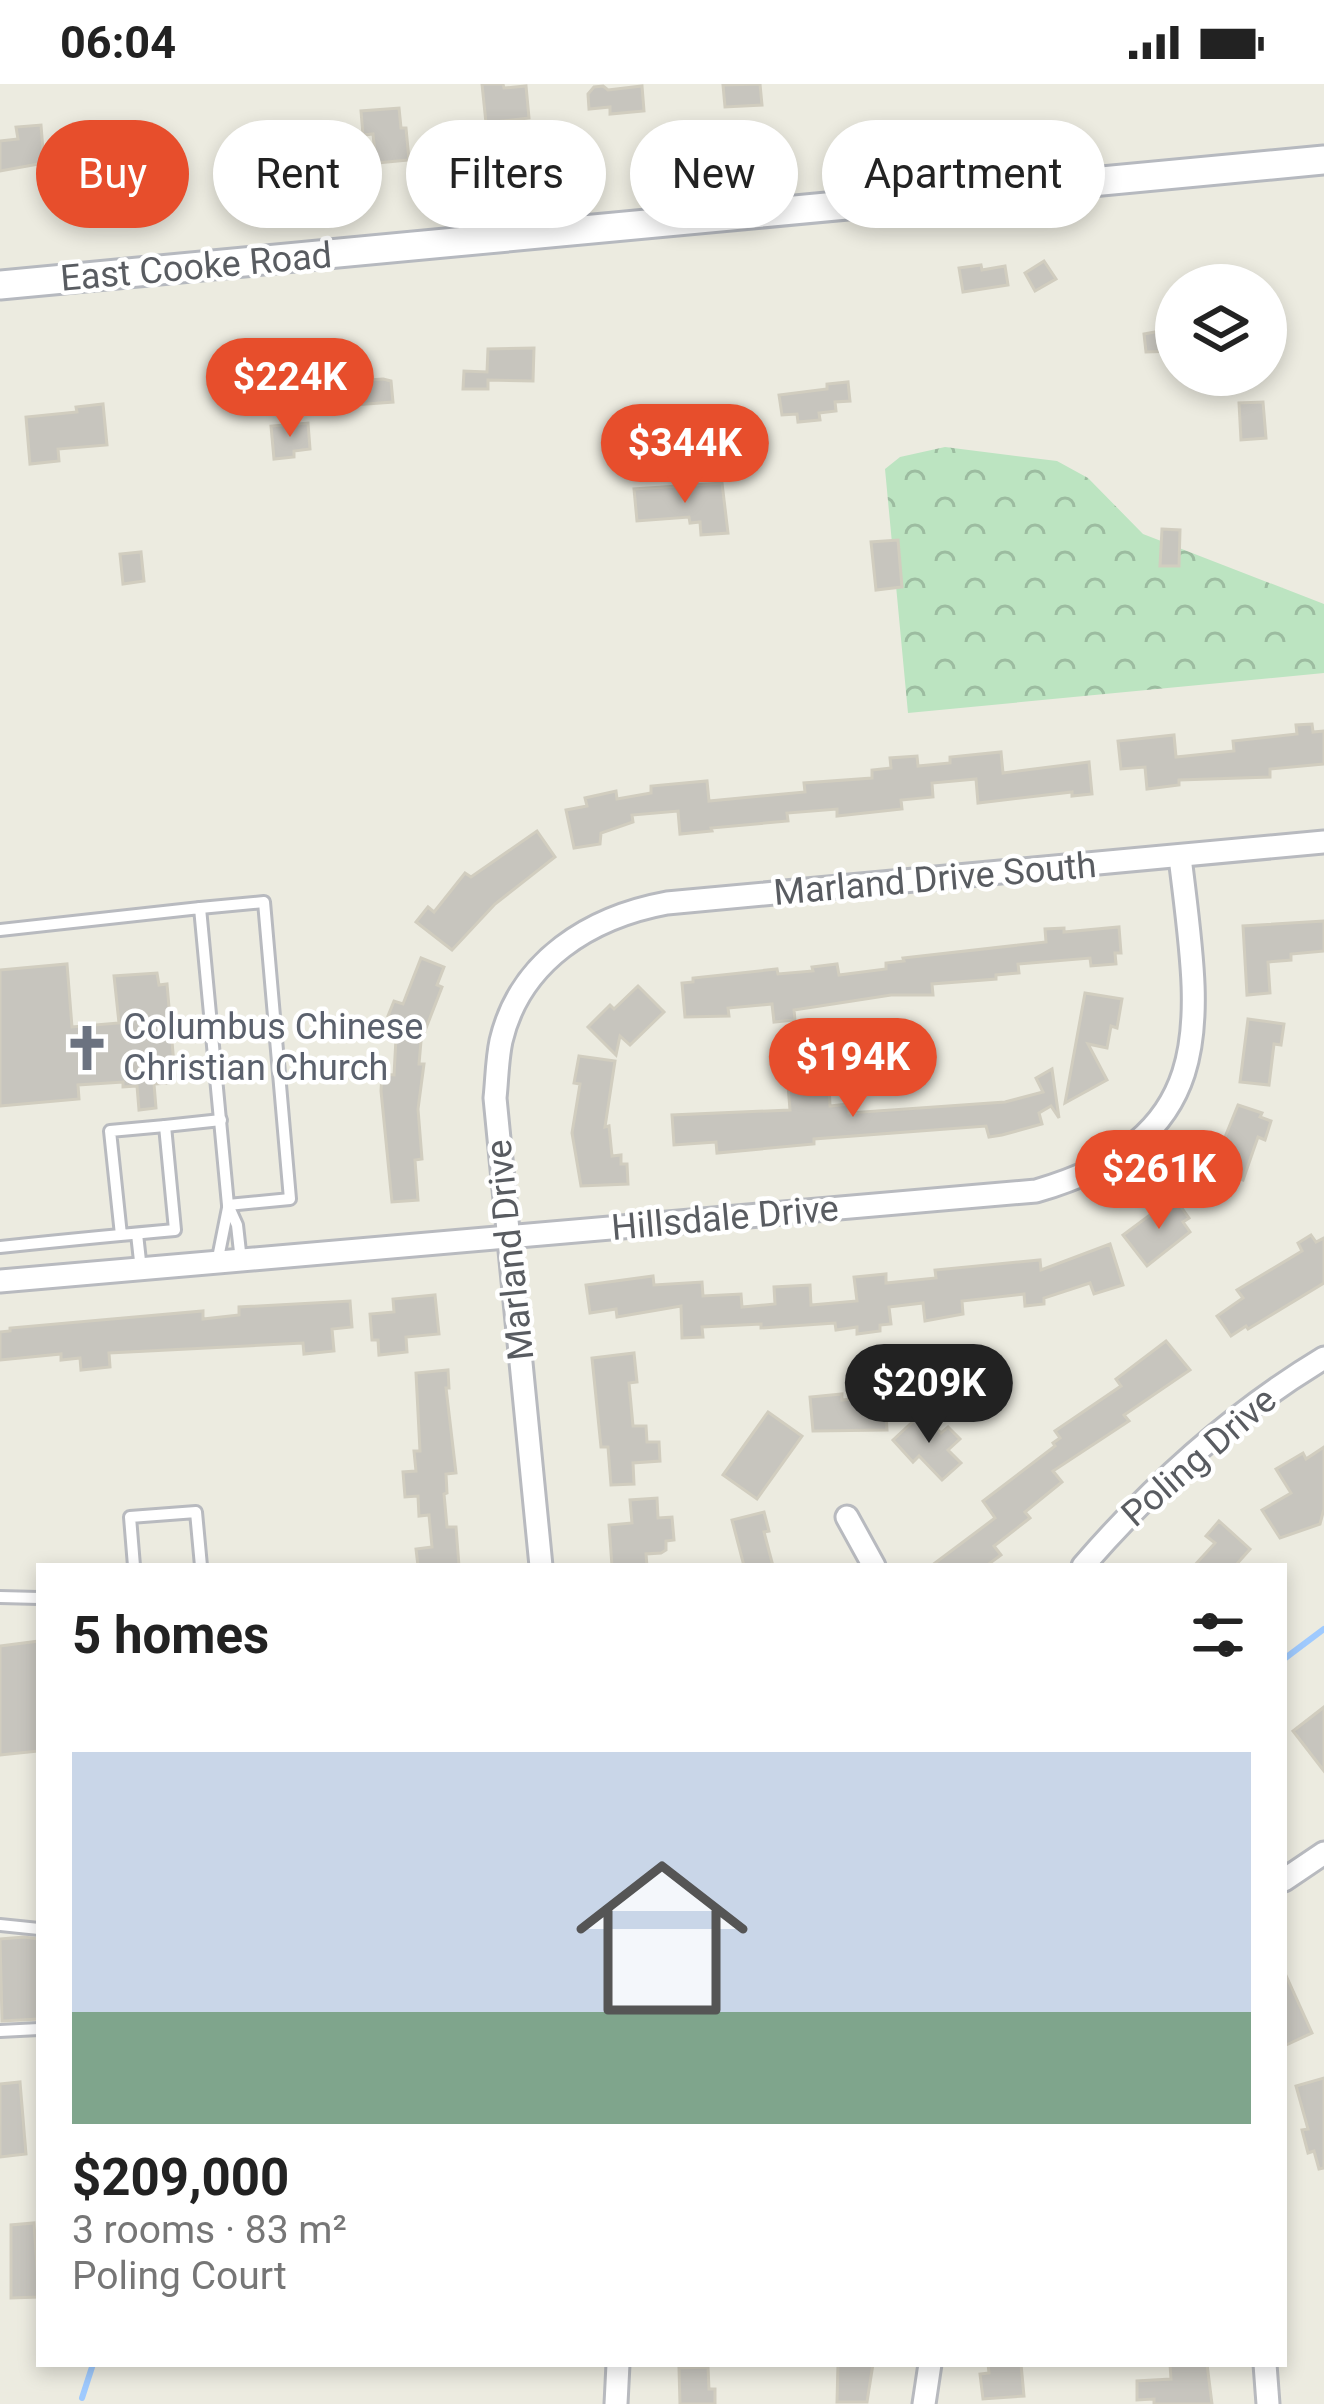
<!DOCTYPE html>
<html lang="en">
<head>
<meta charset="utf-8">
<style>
  body { margin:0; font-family:Roboto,sans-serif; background:#f2f2f2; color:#222; height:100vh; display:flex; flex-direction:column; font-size:45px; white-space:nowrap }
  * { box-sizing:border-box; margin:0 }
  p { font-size:39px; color:#767676 }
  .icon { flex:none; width:66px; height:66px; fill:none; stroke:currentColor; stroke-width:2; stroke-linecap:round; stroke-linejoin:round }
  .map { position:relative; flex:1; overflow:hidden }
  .side { position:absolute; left:36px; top:1479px; width:1251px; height:804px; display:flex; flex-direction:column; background:#fff; border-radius:0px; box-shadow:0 6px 18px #0003 }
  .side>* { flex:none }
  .guide { position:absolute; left:36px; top:36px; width:1254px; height:108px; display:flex; gap:24px }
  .controls { position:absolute; left:1155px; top:180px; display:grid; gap:24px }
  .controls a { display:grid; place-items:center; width:132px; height:132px; border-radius:50%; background:#fff; box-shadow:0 6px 18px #0003; font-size:60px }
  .price { position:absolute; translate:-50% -102px; padding:0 27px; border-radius:42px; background:#e74e2c; color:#fff; font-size:39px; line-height:78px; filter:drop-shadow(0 3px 6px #0008) }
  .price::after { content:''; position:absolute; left:50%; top:72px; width:36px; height:27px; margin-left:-18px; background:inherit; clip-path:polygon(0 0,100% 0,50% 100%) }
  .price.on { background:#222; color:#fff }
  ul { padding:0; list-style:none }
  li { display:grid; align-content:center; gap:24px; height:636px; padding:0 36px }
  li+li { border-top:3px solid #e0e0e0 }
  li span { display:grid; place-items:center; height:372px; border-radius:0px; color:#555 }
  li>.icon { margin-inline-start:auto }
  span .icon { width:216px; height:216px; fill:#fffc; stroke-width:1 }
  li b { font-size:51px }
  h2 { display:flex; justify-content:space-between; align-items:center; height:144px; padding:0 36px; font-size:51px }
  .chip { padding:0 42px; border-radius:54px; background:#fff; box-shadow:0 6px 18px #0003; font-size:42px; line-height:108px }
  .chip.on { background:#e74e2c; color:#fff }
  .status { display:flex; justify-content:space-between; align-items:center; height:84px; padding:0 60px; background:#fff; direction:ltr }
  .status svg { height:33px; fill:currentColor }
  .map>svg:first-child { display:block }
</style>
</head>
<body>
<div class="status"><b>06:04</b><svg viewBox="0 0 49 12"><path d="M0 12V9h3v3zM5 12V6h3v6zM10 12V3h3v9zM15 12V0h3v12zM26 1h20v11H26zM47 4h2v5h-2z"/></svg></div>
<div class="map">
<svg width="1324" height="2320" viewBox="0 0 1324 2320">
  <defs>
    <pattern id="forest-crowns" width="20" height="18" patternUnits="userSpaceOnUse" patternTransform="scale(3)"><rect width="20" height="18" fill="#bce4c1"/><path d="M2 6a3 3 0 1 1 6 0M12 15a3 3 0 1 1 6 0" fill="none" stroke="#9cbca0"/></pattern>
  </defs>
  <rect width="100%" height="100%" fill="#ecebe0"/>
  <polygon fill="url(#forest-crowns)" points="945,363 1057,377 1088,394 1143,450 1324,520 1324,589 908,629 885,385 900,373"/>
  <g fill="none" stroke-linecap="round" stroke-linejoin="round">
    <g stroke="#9fcafe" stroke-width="6">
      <polyline points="1284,1575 1324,1545"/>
      <polyline points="82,2314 93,2280"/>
    </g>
  </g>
  <g fill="#c7c5be" stroke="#d1cdbf" stroke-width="3">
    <polygon points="482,0 503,0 504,4 526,2 529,34 486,39"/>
    <polygon points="760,0 762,21 725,23 723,1"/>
    <polygon points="603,2 608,6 642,2 644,27 610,30 610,23 589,25 588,10 594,3"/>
    <polygon points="399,24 401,44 406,44 409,76 376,79 373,50 363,51 361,27"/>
    <polygon points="41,41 44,79 0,87 0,57 18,55 16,43"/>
    <polygon points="1044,177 1056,195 1035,207 1025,189"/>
    <polygon points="981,181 982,186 1005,182 1008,201 963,208 959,184"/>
    <polygon points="1176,244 1176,267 1146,268 1144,250"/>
    <polygon points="534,264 533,297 488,296 488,305 463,305 464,287 487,288 488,265"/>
    <polygon points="383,295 391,297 393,318 326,323 325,299"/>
    <polygon points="848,298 850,317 835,318 836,327 819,329 820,336 798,338 797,330 782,331 779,311 827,305 827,300"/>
    <polygon points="1263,318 1266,354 1241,356 1239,319"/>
    <polygon points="103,320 107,361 58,365 59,377 30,380 26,333 77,328 76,323"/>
    <polygon points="308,339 310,365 294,367 294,373 274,375 271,342"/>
    <polygon points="722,399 728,449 701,451 700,438 690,439 689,433 637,437 634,405"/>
    <polygon points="1162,445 1180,446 1179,482 1160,482"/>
    <polygon points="898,456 902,503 876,506 871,458"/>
    <polygon points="141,468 144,497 123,500 120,470"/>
    <polygon points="1312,640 1313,648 1324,647 1324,680 1270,685 1270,693 1179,696 1179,701 1147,705 1145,683 1121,685 1118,657 1174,651 1176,673 1234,667 1233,657 1297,650 1296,641"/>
    <polygon points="1001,668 1003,689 1089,678 1092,710 1072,712 1072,708 978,719 976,695 932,699 933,713 901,716 902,725 837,732 837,725 787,729 788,737 711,744 712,747 680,750 678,727 632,731 633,738 601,749 600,760 574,764 566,726 587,722 585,714 616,707 617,715 651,709 651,702 707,697 709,717 805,708 804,699 872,694 872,686 891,684 890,674 917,672 918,682 950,679 950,673"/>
    <polygon points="537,747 555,773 495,820 452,866 416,838 428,823 434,828 465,789 471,793"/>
    <polygon points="1324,837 1324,867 1291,870 1291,876 1268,878 1270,909 1247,911 1243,842"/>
    <polygon points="1119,843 1121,869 1115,869 1116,880 1091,882 1090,874 1018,880 1019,889 996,891 996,895 932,900 933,911 891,911 794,926 795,936 774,938 772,920 728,924 729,932 685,933 682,899 693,898 693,894 777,885 778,890 813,887 812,883 837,880 839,891 886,885 886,879 904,877 903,874 1046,858 1045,845 1064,844 1064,848"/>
    <polygon points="421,874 444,883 437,901 442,903 421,957 419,980 424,980 418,1025 422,1075 415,1076 418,1116 392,1118 381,1007 382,990 394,991 397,936 388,932 394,917 403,920"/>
    <polygon points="67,880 72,943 119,939 114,892 157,889 159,901 167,900 175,992 167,993 168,999 154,1000 156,1024 139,1026 137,1002 123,1003 123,998 78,1001 79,1015 0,1022 0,886"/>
    <polygon points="638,902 664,928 630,961 620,952 616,971 588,943 610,921 614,925"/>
    <polygon points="1085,909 1122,915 1117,944 1111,942 1107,964 1088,960 1107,996 1065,1019"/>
    <polygon points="1248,935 1284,940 1281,961 1274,960 1269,1001 1240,998"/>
    <polygon points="579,972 615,977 605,1043 609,1042 612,1072 621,1071 621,1080 627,1080 628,1100 581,1102 572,1049 580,1000 574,999"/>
    <polygon points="1052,985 1059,1034 1051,1022 1039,1029 1042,1040 1002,1051 989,1053 986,1042 814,1055 814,1060 717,1069 716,1058 674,1061 672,1031 790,1026 788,1001 829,998 830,1022 849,1020 849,1029 1005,1018 1043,1008 1036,994"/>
    <polygon points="1238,1021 1262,1029 1260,1033 1271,1037 1265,1056 1258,1053 1243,1096 1212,1085"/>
    <polygon points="1174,1113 1189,1134 1183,1138 1190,1148 1147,1182 1123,1151"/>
    <polygon points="1311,1151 1316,1158 1324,1154 1324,1199 1248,1245 1246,1242 1231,1252 1217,1232 1243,1214 1237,1206 1302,1167 1298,1159"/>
    <polygon points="1110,1160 1123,1201 1094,1210 1090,1199 1044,1214 1044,1220 1025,1222 1024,1210 962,1217 963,1230 925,1237 923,1219 889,1223 891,1240 880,1241 880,1247 857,1250 857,1243 836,1246 835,1239 761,1244 761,1240 702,1243 703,1253 682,1254 681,1222 617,1233 616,1225 590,1229 586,1201 653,1192 654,1201 702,1198 703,1212 741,1210 742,1223 775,1220 774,1203 810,1201 811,1221 857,1217 854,1193 886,1190 886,1199 936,1194 935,1186 1040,1176 1041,1186"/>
    <polygon points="435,1211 439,1250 406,1253 407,1268 379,1271 378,1256 372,1256 370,1230 394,1228 393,1215"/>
    <polygon points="350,1217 352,1243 332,1245 334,1267 304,1270 303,1259 109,1269 110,1283 81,1286 80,1274 61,1276 61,1270 0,1276 0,1248 10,1247 10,1244 203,1227 203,1235 239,1231 239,1223"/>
    <polygon points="1166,1257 1190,1286 1124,1331 1129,1337 1053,1387 1062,1398 1025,1428 1030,1434 994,1462 1001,1471 986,1482 931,1482 995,1434 983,1417 1055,1362 1053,1359 1060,1354 1055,1347 1121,1302 1116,1295"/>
    <polygon points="634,1269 637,1298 629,1299 633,1342 646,1342 647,1358 659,1358 660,1377 633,1379 634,1400 611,1401 608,1363 601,1363 592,1274"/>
    <polygon points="448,1286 449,1304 446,1304 456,1389 446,1390 447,1409 444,1410 447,1443 456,1443 459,1482 418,1482 416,1465 432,1463 429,1431 419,1432 418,1412 405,1413 403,1388 416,1387 414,1367 420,1367 416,1289"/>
    <polygon points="842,1310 842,1316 885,1312 887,1346 813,1347 810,1313"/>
    <polygon points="768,1328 802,1352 757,1415 723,1391"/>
    <polygon points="922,1329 941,1349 948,1343 960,1355 948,1366 961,1379 942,1396 919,1372 913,1378 893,1356"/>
    <polygon points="1324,1363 1324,1425 1320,1440 1280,1454 1262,1426 1291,1409 1276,1385 1303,1369 1306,1375"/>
    <polygon points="657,1414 658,1434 672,1433 674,1456 666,1457 666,1466 661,1469 646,1470 647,1482 612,1482 609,1441 632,1439 630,1416"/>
    <polygon points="764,1428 769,1447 764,1448 773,1482 744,1482 732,1436"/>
    <polygon points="1219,1437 1250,1465 1235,1482 1194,1482 1215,1459 1206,1452"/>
    <polygon points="39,1557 39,1667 0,1671 0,1562"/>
    <polygon points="1324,1623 1324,1687 1293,1647"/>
    <polygon points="24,1853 39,1855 39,1935 2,1937 0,1855"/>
    <polygon points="1284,1887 1312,1949 1284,1962"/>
    <polygon points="1324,1994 1324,2084 1319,2085 1314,2067 1308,2069 1302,2046 1308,2045 1296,2002"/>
    <polygon points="20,1998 26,2070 0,2073 0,2000"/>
    <polygon points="34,2139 39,2213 11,2214 11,2141"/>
    <polygon points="838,2280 873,2280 867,2318 837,2318"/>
    <polygon points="988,2280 1021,2280 1024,2312 983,2315 980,2290 989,2289"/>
    <polygon points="1170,2280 1207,2280 1212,2320 1154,2320 1154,2315 1137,2316 1137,2297 1171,2295"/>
    <polygon points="708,2283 709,2305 715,2305 715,2320 680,2320 679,2284"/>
  </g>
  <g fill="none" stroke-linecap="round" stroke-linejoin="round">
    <defs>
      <g id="service">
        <polyline points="200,824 264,818 290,1115 228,1121"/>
        <polyline points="0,846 200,824 228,1121 237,1141 241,1177"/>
        <polyline points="165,1042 221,1036"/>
        <polyline points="137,1150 141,1186"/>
        <path d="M0,1163C58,1157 117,1151 175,1146L165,1042L110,1047L121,1151"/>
        <polyline points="217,1179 228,1124"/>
        <polyline points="134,1482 130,1433 196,1428 201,1482"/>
        <polyline points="0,1513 39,1514"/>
        <polyline points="0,1841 39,1845"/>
        <polyline points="0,1947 39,1945"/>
      </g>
      <g id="minor">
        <path d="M0,1197L1036,1107C1226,1052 1199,933 1180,773"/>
        <polyline points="847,1433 874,1482"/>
        <path d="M541,1482L495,1014C497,996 497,976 501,957C520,876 591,833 667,819L1324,758"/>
        <path d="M1083,1482C1154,1400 1231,1330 1324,1274"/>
        <polyline points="1284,1796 1324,1769"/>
        <polyline points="1265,2280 1268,2320"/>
        <polyline points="616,2320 618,2280"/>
        <polyline points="924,2320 930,2280"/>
      </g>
      <polyline id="secondary" points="0,201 1324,76"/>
    </defs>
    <use href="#service" stroke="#b8babf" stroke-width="16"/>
    <use href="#minor" stroke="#b8babf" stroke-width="27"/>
    <use href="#secondary" stroke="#b6b9bf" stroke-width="33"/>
    <use href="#service" stroke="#fff" stroke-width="10"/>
    <use href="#minor" stroke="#fff" stroke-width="21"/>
    <use href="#secondary" stroke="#fff" stroke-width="27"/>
  </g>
  <defs>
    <symbol id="church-bare" viewBox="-9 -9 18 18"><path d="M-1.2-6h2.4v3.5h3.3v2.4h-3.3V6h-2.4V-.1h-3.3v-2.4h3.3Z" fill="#6b7280" stroke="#fff" stroke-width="2.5" paint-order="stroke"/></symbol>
  </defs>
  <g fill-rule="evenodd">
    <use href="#church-bare" x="54" y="931" width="66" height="66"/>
  </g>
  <g text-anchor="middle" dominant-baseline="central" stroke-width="9" stroke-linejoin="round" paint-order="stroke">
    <g font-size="36" fill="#595c61" stroke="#fff">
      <text transform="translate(196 183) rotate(-5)">East Cooke Road</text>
      <text transform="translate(935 795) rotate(-5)">Marland Drive South</text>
      <text transform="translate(725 1134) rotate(-5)">Hillsdale Drive</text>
      <text transform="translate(510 1166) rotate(-96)">Marland Drive</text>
      <text transform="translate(1199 1373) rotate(-41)">Poling Drive</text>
    </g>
    <g font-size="36" fill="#5b616d" stroke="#fff" text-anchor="start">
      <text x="123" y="943">Columbus Chinese<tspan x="123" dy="41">Christian Church</tspan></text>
    </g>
  </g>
</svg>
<div class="controls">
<a><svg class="icon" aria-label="layers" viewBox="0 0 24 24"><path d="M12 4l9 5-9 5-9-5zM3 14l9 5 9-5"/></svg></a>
</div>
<b class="price" style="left:290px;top:356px">$224K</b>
<b class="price" style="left:685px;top:422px">$344K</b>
<b class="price" style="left:853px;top:1036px">$194K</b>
<b class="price" style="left:1159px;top:1148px">$261K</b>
<b class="price on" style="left:929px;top:1362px">$209K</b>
<div class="guide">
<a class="chip on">Buy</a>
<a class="chip">Rent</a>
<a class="chip">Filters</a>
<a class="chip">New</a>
<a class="chip">Apartment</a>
</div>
<section class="side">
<h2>5 homes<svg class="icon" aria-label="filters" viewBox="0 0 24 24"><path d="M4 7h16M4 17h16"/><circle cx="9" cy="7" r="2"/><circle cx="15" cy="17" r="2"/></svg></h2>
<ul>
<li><span style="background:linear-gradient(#c9d6e8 70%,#7fa58c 0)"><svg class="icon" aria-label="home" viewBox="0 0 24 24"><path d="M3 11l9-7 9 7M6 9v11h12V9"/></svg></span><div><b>$209,000</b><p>3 rooms · 83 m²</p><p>Poling Court</p></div></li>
</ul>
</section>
</div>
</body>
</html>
